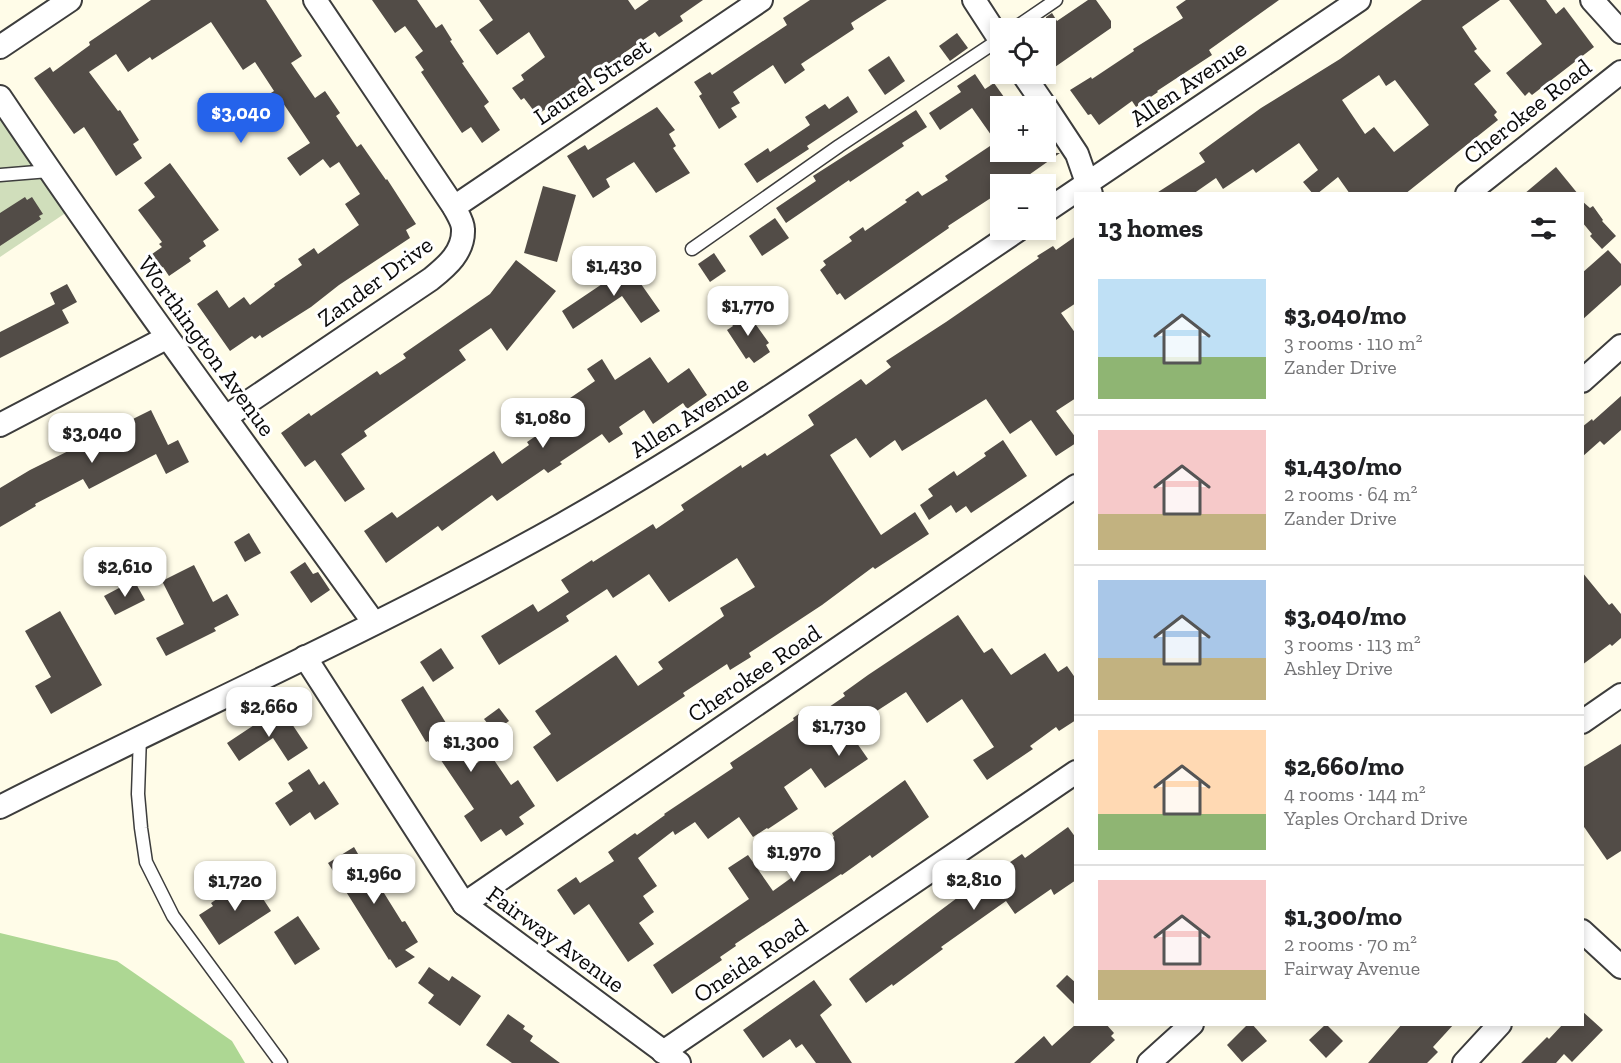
<!DOCTYPE html>
<html lang="en">
<head>
<meta charset="utf-8">
<style>
  body { margin:0; font-family:"Zilla Slab",serif; background:#f2f2f2; color:#202124; height:100vh; display:flex; flex-direction:column; font-size:22px; white-space:nowrap }
  * { box-sizing:border-box; margin:0 }
  p { font-size:20px; color:#757577 }
  .icon { flex:none; width:33px; height:33px; fill:none; stroke:currentColor; stroke-width:2; stroke-linecap:round; stroke-linejoin:round }
  .map { position:relative; flex:1; overflow:hidden }
  .sheet { position:absolute; left:1074px; top:192px; width:510px; height:834px; display:flex; flex-direction:column; background:#fff; border-radius:0px; box-shadow:0 3px 9px #0003 }
  .sheet>* { flex:none }
  .tools { position:absolute; left:990px; top:18px; display:grid; gap:12px }
  .tools a { display:grid; place-items:center; width:66px; height:66px; border-radius:0px; background:#fff; box-shadow:0 3px 9px #0003; font-size:30px }
  .price { position:absolute; translate:-50% -51px; padding:0 14px; border-radius:12px; background:#fff; color:#222; font-size:20px; line-height:39px; filter:drop-shadow(0 2px 3px #0008) }
  .price::after { content:''; position:absolute; left:50%; top:36px; width:18px; height:14px; margin-left:-9px; background:inherit; clip-path:polygon(0 0,100% 0,50% 100%) }
  .price.current { background:#2563eb; color:#fff }
  ul { padding:0; list-style:none }
  li { display:flex; align-items:center; gap:18px; height:150px; padding:0 24px }
  li+li { border-top:2px solid #e0e0e0 }
  li span { display:grid; place-items:center; flex:none; width:168px; height:120px; border-radius:0px; color:#555 }
  li>.icon { margin-inline-start:auto }
  span .icon { width:72px; height:72px; fill:#fffc; stroke-width:1 }
  li b { font-size:26px }
  h2 { display:flex; justify-content:space-between; align-items:center; height:72px; padding:0 24px; font-size:26px }
  .map>svg:first-child { display:block }
</style>
</head>
<body>
<div class="map">
<svg width="1621" height="1063" viewBox="0 0 1621 1063">
  <rect width="100%" height="100%" fill="#fffce8"/>
  <polygon fill="#add793" points="0,933 117,961 232,1041 245,1063 0,1063"/>
  <polygon fill="#d0debb" points="0,107 70,210 0,257"/>
  <g fill="#524c47" fill-rule="evenodd">
    <polygon points="151,0 266,0 302,56 291,63 315,98 325,91 340,113 336,116 357,147 361,144 386,180 387,179 416,224 406,230 410,238 339,285 311,307 262,338 260,335 255,339 252,336 230,351 197,304 217,290 229,308 244,297 250,305 275,286 274,284 302,265 298,259 314,248 318,254 359,225 345,204 360,194 339,162 330,168 323,159 300,176 287,158 310,143 283,103 269,113 260,100 274,91 255,62 243,70 211,22 152,60 150,57 128,72 116,54 89,72 118,111 120,110 139,140 133,144 142,158 116,176 84,127 74,134 34,78 50,67 53,72 90,45 89,42"/>
    <polygon points="372,0 417,0 436,28 442,24 452,40 450,41 464,62 462,63 489,102 484,106 500,130 482,143 471,127 462,133 421,72 424,70 415,57 423,51 405,26 395,33"/>
    <polygon points="479,0 628,0 635,10 649,0 703,0 680,16 683,21 659,37 655,32 621,55 622,57 537,115 524,98 521,100 512,88 524,80 521,75 545,57 529,32 497,55 479,30 493,20"/>
    <polygon points="810,0 887,0 851,23 854,29 801,64 805,70 785,84 773,65 733,92 740,103 731,108 737,117 719,129 699,96 702,94 694,82 710,72 712,75 787,25 783,18"/>
    <polygon points="1088,0 1096,0 1111,21 1111,28 1055,67 1046,53 1046,17 1052,13 1057,21"/>
    <polygon points="1186,0 1279,0 1209,50 1212,55 1157,91 1158,92 1136,107 1132,101 1099,125 1091,114 1088,115 1070,90 1091,77 1092,79 1134,51 1133,49 1183,18 1176,7"/>
    <path d="M1422,0H1500L1462,27L1477,49L1474,51L1491,71L1474,84L1497,112L1494,115L1498,120L1405,194H1350L1338,177L1317,194H1313L1303,182L1318,170L1299,143L1256,173L1253,169L1223,189L1216,178L1193,194H1155L1205,162L1199,153L1261,108L1340,59ZM1379,75L1386,86L1395,80L1429,125L1394,152L1374,127L1365,134L1342,100Z"/>
    <polygon points="1509,0 1546,0 1556,14 1564,7 1594,47 1532,95 1529,92 1525,96 1506,73 1542,44"/>
    <polygon points="957,33 968,48 950,61 939,46"/>
    <polygon points="889,56 905,81 885,95 868,70"/>
    <polygon points="975,74 985,89 994,83 1009,104 1000,106 1000,152 1060,153 1016,184 1000,184 1000,192 948,226 949,228 845,300 840,293 837,295 820,270 826,265 823,261 852,241 849,237 863,227 865,231 907,202 905,200 918,191 922,196 948,180 945,176 996,142 972,108 940,130 929,113 961,92 957,86"/>
    <polygon points="848,96 858,112 807,146 809,149 757,183 744,164 768,148 770,152 810,125 805,117 825,104 829,109"/>
    <polygon points="657,107 675,130 669,134 676,146 673,148 690,173 656,193 634,162 606,179 610,187 593,198 567,156 585,145 588,150"/>
    <polygon points="916,110 927,127 902,143 904,146 850,182 849,180 786,223 776,208 816,181 813,176"/>
    <polygon points="170,163 219,230 203,241 206,246 189,258 191,261 169,276 163,267 154,273 145,259 162,247 159,244 162,242 138,210 155,197 144,183"/>
    <polygon points="1556,167 1578,194 1524,194"/>
    <polygon points="543,186 576,195 557,262 524,253"/>
    <polygon points="25,197 27,200 32,197 43,214 39,216 41,219 0,246 0,213"/>
    <polygon points="1582,201 1590,208 1593,206 1603,220 1602,221 1616,236 1602,249 1590,236 1592,234 1582,222"/>
    <polygon points="775,218 789,238 762,256 749,236"/>
    <polygon points="1076,236 1076,303 1061,313 1076,334 1076,398 1056,411 1076,438 1076,443 1056,456 1031,420 1010,434 986,399 902,451 895,440 870,458 856,438 830,455 881,535 915,512 929,534 875,569 873,567 822,605 749,653 751,657 730,670 727,664 683,693 685,696 557,782 533,747 551,734 535,711 616,655 638,686 663,669 658,662 724,616 720,608 755,587 737,558 669,602 649,574 613,598 607,589 566,616 569,621 499,665 481,636 533,604 538,612 569,592 561,580 592,560 593,562 653,524 656,529 684,510 681,505 741,465 742,468 765,453 767,456 814,425 808,415 861,379 866,385 891,367 886,361 946,322 1039,258 1037,256 1053,246 1056,250"/>
    <polygon points="1608,250 1621,264 1621,285 1582,320 1582,273"/>
    <polygon points="714,253 726,271 710,282 698,264"/>
    <polygon points="516,260 556,291 507,351 491,328 459,350 466,360 364,431 367,436 341,454 365,489 345,502 315,460 305,467 281,433 309,413 311,416 377,371 380,375 406,358 403,354 490,294"/>
    <polygon points="630,260 645,281 641,284 660,311 641,323 622,296 573,329 562,311 611,278 609,275"/>
    <polygon points="67,284 77,302 62,310 69,323 0,358 0,332 55,304 50,293"/>
    <polygon points="742,311 746,317 749,315 769,343 766,345 770,352 754,363 749,357 746,359 727,330 733,326 729,320"/>
    <polygon points="650,357 668,383 689,368 707,395 687,409 683,403 653,424 644,410 619,427 623,434 609,443 602,434 560,462 562,464 548,473 544,469 497,501 492,495 442,531 438,526 386,563 364,531 392,512 397,518 494,451 502,464 529,445 527,442 561,419 554,409 595,381 587,369 602,359 615,380"/>
    <polygon points="1621,396 1621,430 1604,445 1600,441 1582,457 1582,427 1592,419 1593,421"/>
    <polygon points="151,410 168,445 178,440 189,462 166,474 156,454 89,489 83,479 35,504 36,506 0,527 0,488 30,470"/>
    <polygon points="1003,440 1027,476 971,513 966,506 956,513 951,505 929,520 920,505 933,496 928,489 954,471 957,476 986,456 984,453"/>
    <polygon points="249,533 261,553 245,562 234,542"/>
    <polygon points="305,562 313,574 318,572 330,590 311,603 290,572"/>
    <polygon points="194,565 213,602 227,594 239,615 214,628 216,631 166,656 156,638 184,624 162,581"/>
    <polygon points="1582,572 1609,605 1612,603 1621,614 1621,638 1612,646 1610,644 1582,665"/>
    <polygon points="134,580 145,600 115,615 104,596"/>
    <polygon points="60,611 102,685 51,714 35,686 51,677 25,631"/>
    <polygon points="958,615 984,653 992,648 1011,675 1045,653 1058,672 1067,666 1076,679 1076,720 1059,731 1056,727 1030,746 1033,749 987,780 973,760 994,747 962,699 927,723 906,692 866,718 871,724 852,736 868,759 825,788 811,768 784,787 798,809 768,829 767,828 753,837 739,817 708,839 695,822 675,835 673,831 638,858 657,886 643,896 654,912 639,923 654,944 628,962 589,904 574,915 557,890 576,877 580,883 614,861 608,852 635,833 637,835 665,815 664,814 733,768 730,763 794,720 793,718 810,706 816,716 845,696 843,693 868,675"/>
    <polygon points="441,648 454,668 433,682 420,662"/>
    <polygon points="423,686 464,752 468,749 477,763 490,754 511,785 518,780 535,806 519,817 524,824 506,836 501,829 481,842 464,816 474,809 428,741 426,742 401,700"/>
    <polygon points="499,708 509,721 494,732 484,719"/>
    <polygon points="275,711 284,725 290,721 308,748 288,761 273,738 239,761 227,743"/>
    <polygon points="1621,744 1621,851 1607,860 1582,824 1582,768"/>
    <polygon points="309,769 319,785 324,781 339,804 315,820 310,812 290,826 275,803 293,791 288,783"/>
    <polygon points="905,780 929,817 872,858 870,855 842,875 841,874 735,944 736,946 720,957 722,960 672,994 653,965 749,899 728,868 748,855 773,891 798,873 794,866 834,837 832,833"/>
    <polygon points="1068,827 1076,838 1076,880 1054,895 1051,889 1015,914 1006,901 941,947 943,949 893,986 892,984 866,1003 849,979 854,975 961,895 1022,854 1025,858"/>
    <polygon points="354,847 361,859 369,854 380,873 374,877 402,922 405,921 418,942 405,950 415,957 396,968 390,959 389,960 328,863"/>
    <polygon points="242,882 245,886 252,882 271,911 219,945 199,915 213,906 211,903"/>
    <polygon points="298,916 320,949 295,965 274,932"/>
    <polygon points="429,967 449,981 452,976 481,996 460,1026 428,1003 434,995 418,983"/>
    <polygon points="1067,975 1076,983 1076,1006 1056,986"/>
    <polygon points="814,980 832,1005 820,1015 852,1063 816,1063 802,1044 796,1048 790,1039 763,1058 743,1030"/>
    <polygon points="1582,1011 1603,1030 1572,1062 1564,1054 1556,1063 1521,1063 1547,1037 1549,1039 1563,1024 1582,1024"/>
    <polygon points="508,1014 525,1026 523,1029 533,1036 530,1041 560,1063 512,1063 486,1045"/>
    <polygon points="1076,1024 1106,1024 1114,1033 1111,1036 1115,1040 1090,1063 1014,1063 1044,1036 1052,1046"/>
    <polygon points="1248,1024 1252,1024 1267,1041 1242,1062 1227,1045"/>
    <polygon points="1326,1024 1343,1041 1326,1058 1309,1040"/>
    <polygon points="1402,1024 1454,1024 1433,1047 1438,1052 1427,1063 1368,1063"/>
  </g>
  <g fill="none" stroke-linecap="round" stroke-linejoin="round">
    <defs>
      <g id="service">
        <polyline points="1015,28 1056,0"/>
        <polyline points="0,175 49,171"/>
        <polyline points="692,249 839,146 1000,39"/>
        <polyline points="140,736 138,794 141,828 146,862 173,916 281,1063"/>
      </g>
      <g id="minor">
        <polyline points="974,0 1000,40"/>
        <polyline points="1592,0 1621,32"/>
        <polyline points="0,47 70,0"/>
        <polyline points="1023,74 1045,106"/>
        <path d="M0,97C120,276 249,449 374,623"/>
        <polyline points="1046,107 1077,154 1091,194"/>
        <polyline points="1467,194 1621,72"/>
        <polyline points="454,207 761,0"/>
        <polyline points="1046,211 1359,0"/>
        <polyline points="1582,381 1621,346"/>
        <path d="M226,417L431,279C447,266 464,252 463,229C463,222 457,213 454,207L315,0"/>
        <polyline points="0,425 166,338"/>
        <polyline points="305,657 464,904 679,1063"/>
        <polyline points="1582,722 1621,695"/>
        <path d="M0,807C187,712 380,627 563,524C720,435 868,331 1018,230"/>
        <polyline points="464,904 1076,486"/>
        <polyline points="1582,931 1621,967"/>
        <polyline points="663,1052 1076,772"/>
        <polyline points="1149,1063 1192,1024"/>
        <polyline points="1464,1063 1500,1024"/>
      </g>
    </defs>
    <use href="#service" stroke="#3d3d3d" stroke-width="15"/>
    <use href="#minor" stroke="#3d3d3d" stroke-width="26"/>
    <use href="#service" stroke="#fff" stroke-width="12"/>
    <use href="#minor" stroke="#fff" stroke-width="22"/>
  </g>
  <g text-anchor="middle" dominant-baseline="central" stroke-width="6" stroke-linejoin="round" paint-order="stroke">
    <g font-size="24" fill="#0a0a0a" stroke="#fff">
      <text transform="translate(592 81) rotate(-34)">Laurel Street</text>
      <text transform="translate(1188 83) rotate(-34)">Allen Avenue</text>
      <text transform="translate(1527 111) rotate(-38)">Cherokee Road</text>
      <text transform="translate(375 281) rotate(-36)">Zander Drive</text>
      <text transform="translate(207 346) rotate(54)">Worthington Avenue</text>
      <text transform="translate(689 416) rotate(-32)">Allen Avenue</text>
      <text transform="translate(754 673) rotate(-34)">Cherokee Road</text>
      <text transform="translate(556 939) rotate(36)">Fairway Avenue</text>
      <text transform="translate(750 960) rotate(-34)">Oneida Road</text>
    </g>
  </g>
</svg>
<div class="tools">
<a><svg class="icon" aria-label="locate" viewBox="0 0 24 24"><circle cx="12" cy="12" r="6"/><path d="M12 2v4M12 18v4M2 12h4M18 12h4"/></svg></a>
<a>+</a>
<a>−</a>
</div>
<b class="price current" style="left:241px;top:144px">$3,040</b>
<b class="price" style="left:614px;top:297px">$1,430</b>
<b class="price" style="left:748px;top:337px">$1,770</b>
<b class="price" style="left:543px;top:449px">$1,080</b>
<b class="price" style="left:92px;top:464px">$3,040</b>
<b class="price" style="left:125px;top:598px">$2,610</b>
<b class="price" style="left:269px;top:738px">$2,660</b>
<b class="price" style="left:839px;top:757px">$1,730</b>
<b class="price" style="left:471px;top:773px">$1,300</b>
<b class="price" style="left:794px;top:883px">$1,970</b>
<b class="price" style="left:374px;top:905px">$1,960</b>
<b class="price" style="left:974px;top:911px">$2,810</b>
<b class="price" style="left:235px;top:912px">$1,720</b>
<section class="sheet">
<h2>13 homes<svg class="icon" aria-label="filters" viewBox="0 0 24 24"><path d="M4 7h16M4 17h16"/><circle cx="9" cy="7" r="2"/><circle cx="15" cy="17" r="2"/></svg></h2>
<ul>
<li><span style="background:linear-gradient(#bfe0f5 65%,#8fb573 0)"><svg class="icon" aria-label="home" viewBox="0 0 24 24"><path d="M3 11l9-7 9 7M6 9v11h12V9"/></svg></span><div><b>$3,040/mo</b><p>3 rooms · 110 m²</p><p>Zander Drive</p></div></li>
<li><span style="background:linear-gradient(#f6c9c9 70%,#c2b280 0)"><svg class="icon" aria-label="home" viewBox="0 0 24 24"><path d="M3 11l9-7 9 7M6 9v11h12V9"/></svg></span><div><b>$1,430/mo</b><p>2 rooms · 64 m²</p><p>Zander Drive</p></div></li>
<li><span style="background:linear-gradient(#a9c7e8 65%,#c2b280 0)"><svg class="icon" aria-label="home" viewBox="0 0 24 24"><path d="M3 11l9-7 9 7M6 9v11h12V9"/></svg></span><div><b>$3,040/mo</b><p>3 rooms · 113 m²</p><p>Ashley Drive</p></div></li>
<li><span style="background:linear-gradient(#ffd9b3 70%,#8fb573 0)"><svg class="icon" aria-label="home" viewBox="0 0 24 24"><path d="M3 11l9-7 9 7M6 9v11h12V9"/></svg></span><div><b>$2,660/mo</b><p>4 rooms · 144 m²</p><p>Yaples Orchard Drive</p></div></li>
<li><span style="background:linear-gradient(#f6c9c9 75%,#c2b280 0)"><svg class="icon" aria-label="home" viewBox="0 0 24 24"><path d="M3 11l9-7 9 7M6 9v11h12V9"/></svg></span><div><b>$1,300/mo</b><p>2 rooms · 70 m²</p><p>Fairway Avenue</p></div></li>
</ul>
</section>
</div>
</body>
</html>
